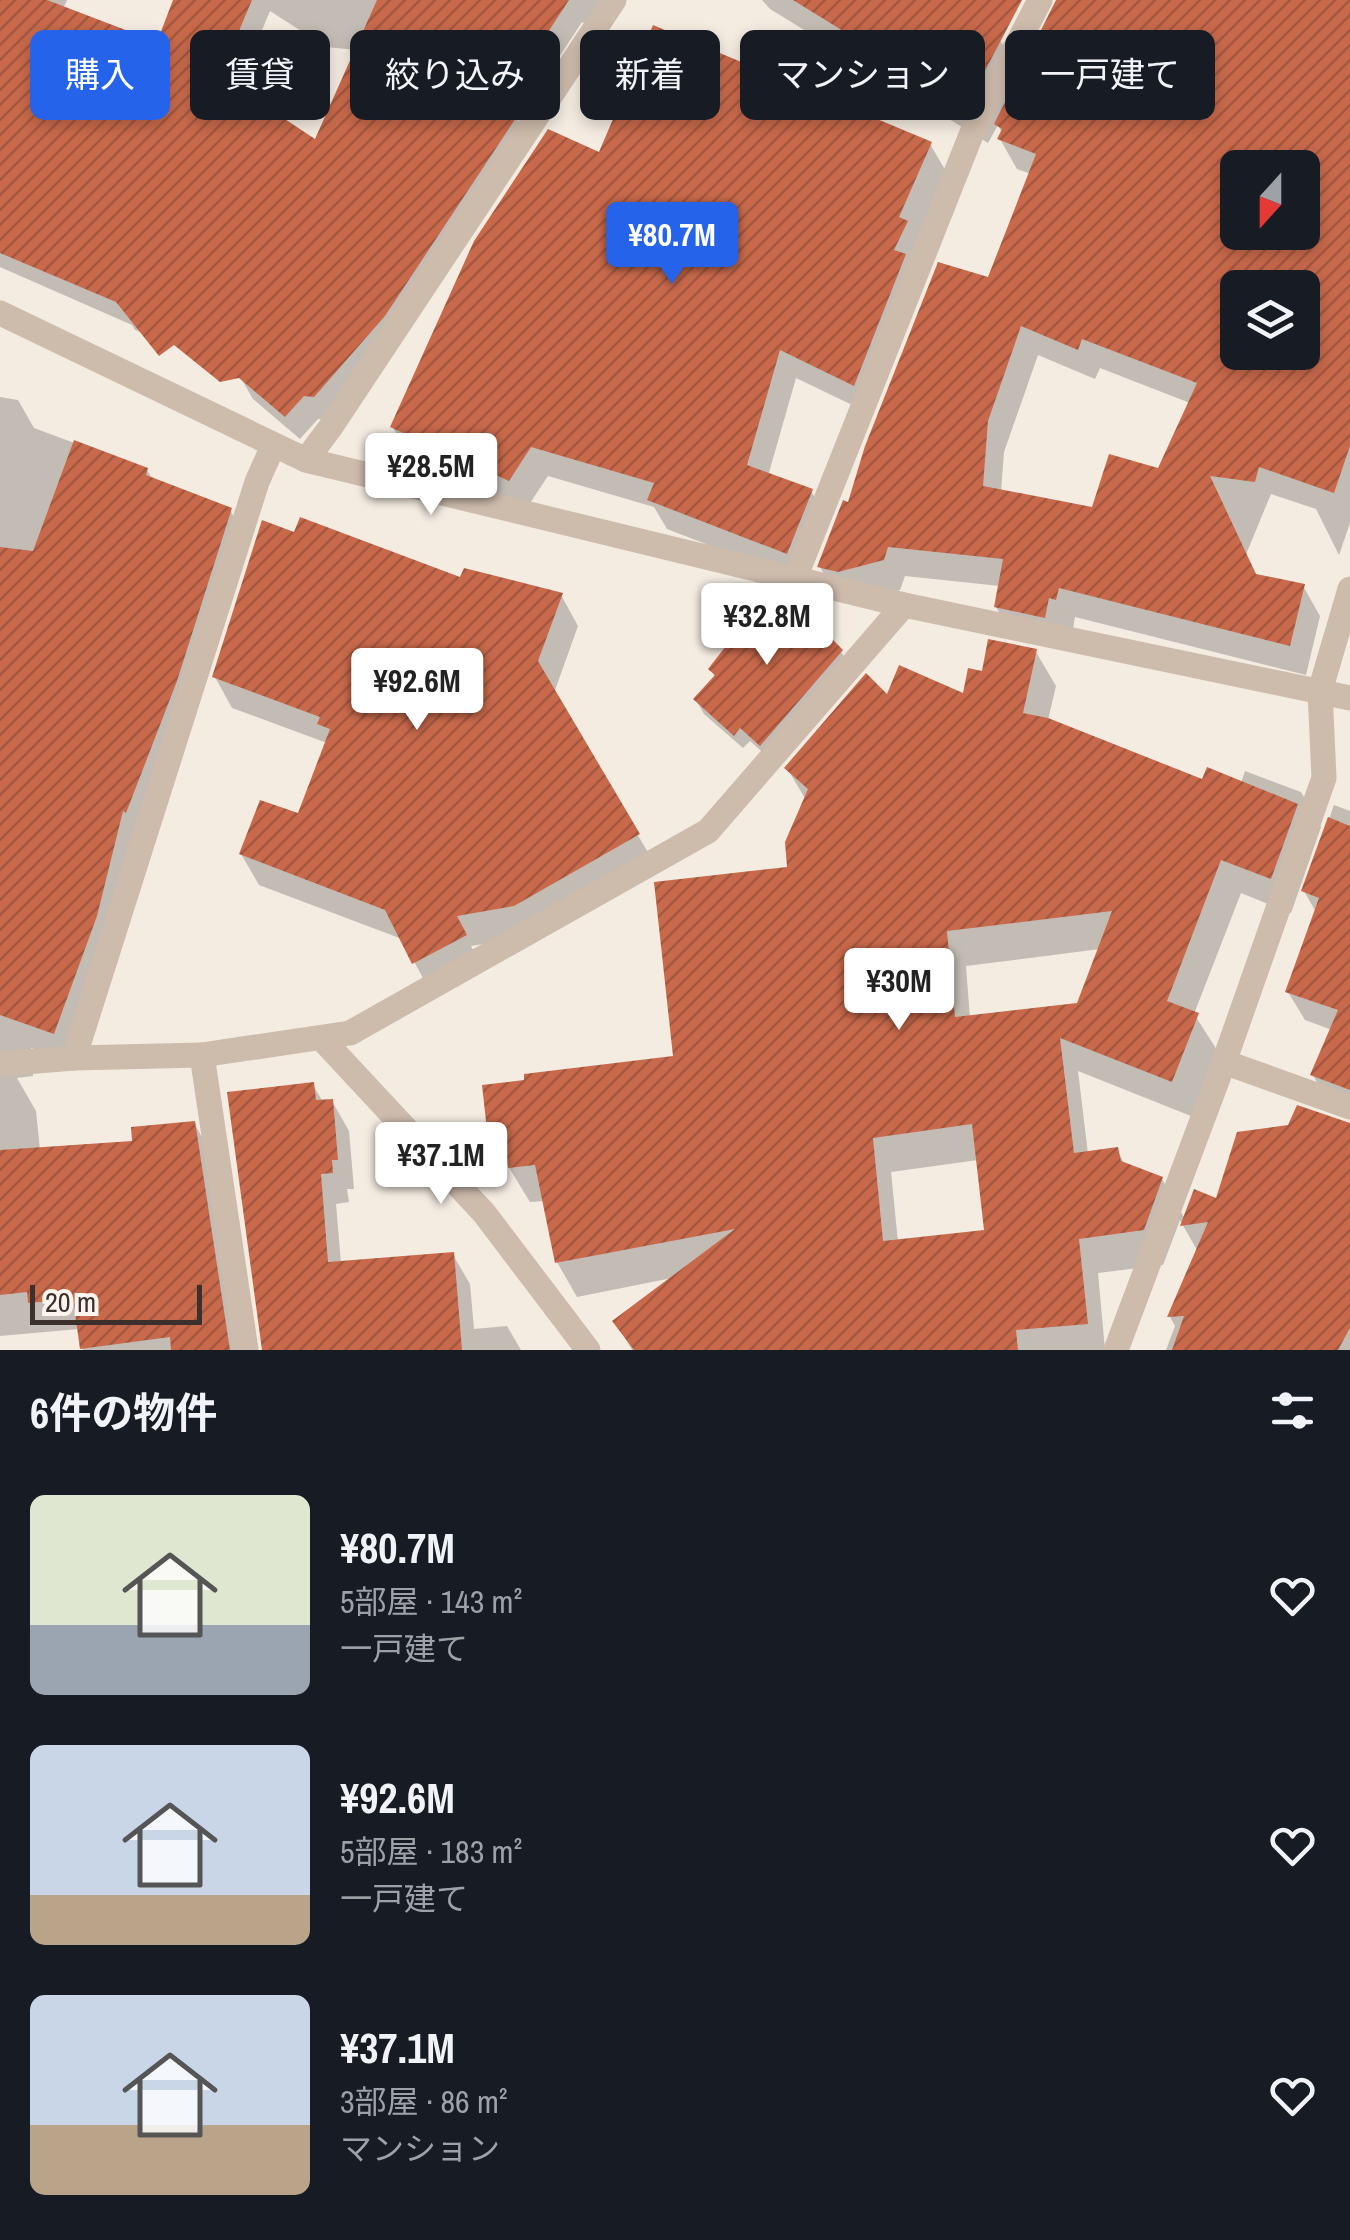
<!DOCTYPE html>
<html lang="ja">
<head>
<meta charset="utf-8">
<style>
  body { margin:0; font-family:"Archivo Narrow","Noto Sans JP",sans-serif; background:#20242c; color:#f1f3f6; height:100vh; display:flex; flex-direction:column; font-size:38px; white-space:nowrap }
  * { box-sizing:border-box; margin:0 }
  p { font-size:32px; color:#9ea1a6 }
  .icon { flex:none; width:55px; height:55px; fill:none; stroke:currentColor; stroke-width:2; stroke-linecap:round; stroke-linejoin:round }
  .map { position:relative; height:1350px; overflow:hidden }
  .panel { display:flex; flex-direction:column; background:#171b24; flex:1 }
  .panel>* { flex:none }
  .banner { position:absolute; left:30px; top:30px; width:1290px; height:90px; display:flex; gap:20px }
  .needle { width:65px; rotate:201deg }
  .buttons { position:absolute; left:1220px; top:150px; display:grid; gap:20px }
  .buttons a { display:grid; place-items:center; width:100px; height:100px; border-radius:15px; background:#171b24; box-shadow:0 5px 15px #0003; font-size:50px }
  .scale { position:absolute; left:30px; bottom:25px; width:172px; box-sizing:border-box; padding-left:10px; border:5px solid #3b302b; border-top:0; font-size:28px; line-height:35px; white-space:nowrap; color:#3b302b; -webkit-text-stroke:8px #fbf5ee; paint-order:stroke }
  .price { position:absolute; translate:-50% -85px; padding:0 22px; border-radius:10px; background:#fff; color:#222; font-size:32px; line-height:65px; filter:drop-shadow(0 2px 5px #0008) }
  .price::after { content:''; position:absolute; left:50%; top:60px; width:30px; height:22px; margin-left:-15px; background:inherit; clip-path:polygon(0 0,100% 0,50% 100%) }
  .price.active { background:#2563eb; color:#fff }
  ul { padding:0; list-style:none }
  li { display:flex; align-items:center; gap:30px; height:250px; padding:0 30px }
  li span { display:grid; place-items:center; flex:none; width:280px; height:200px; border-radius:15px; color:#555 }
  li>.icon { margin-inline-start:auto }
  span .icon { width:120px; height:120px; fill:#fffc; stroke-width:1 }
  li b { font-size:42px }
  h2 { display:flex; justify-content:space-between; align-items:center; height:120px; padding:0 30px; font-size:42px }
  .tag { padding:0 35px; border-radius:15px; background:#171b24; box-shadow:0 5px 15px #0003; font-size:35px; line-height:90px }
  .tag.active { background:#2563eb; color:#fff }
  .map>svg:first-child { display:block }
</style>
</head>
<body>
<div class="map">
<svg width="1350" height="1350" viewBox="0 0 1350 1350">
  <defs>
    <pattern id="building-hatch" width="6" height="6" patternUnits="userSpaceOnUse" patternTransform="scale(2.5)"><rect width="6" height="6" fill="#c8694b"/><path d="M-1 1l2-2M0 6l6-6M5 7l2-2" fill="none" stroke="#a4573f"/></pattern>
  </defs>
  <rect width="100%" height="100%" fill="#f4ebe1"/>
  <g fill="#0003" fill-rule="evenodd">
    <path d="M0,0H67L63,9L158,45L175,0H623L602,31L582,22L518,120L530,140L328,419H318L300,439L253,399L239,375L241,370L135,330L132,325L0,267ZM270,11L326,47L357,50L316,142L237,90Z"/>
    <path d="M762,0H929L1000,40L1022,77L1057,0H1350V523L1339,555L1316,509L1271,494L1242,564L1256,577L1303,586L1320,616L1306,675L1075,617L1073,629L1014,637L996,607L1000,586L905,576L900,590L857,602L837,597L820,567L850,505L990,280L1031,174L1017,169L1000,139L1002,133L998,125L988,143L770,9ZM1238,168H1302V232H1238ZM1238,288H1302V352H1238ZM1038,355L1095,379L1100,368L1190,403L1159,471L1094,510L1001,492L1004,452Z"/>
    <polygon points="930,144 947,173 871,414 796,378 768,476 811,491 828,521 804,582 667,529 654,507 548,476 526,509 409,456 392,426 600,155"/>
    <polygon points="0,397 18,400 34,428 147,470 153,480 230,510 247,540 71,1062 31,1048 33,1076 17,1078 36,1111 40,1150 135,1143 194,1123 211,1153 241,1350 83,1350 79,1329 0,1336"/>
    <polygon points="296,535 462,580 561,595 578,626 554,693 656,866 532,936 471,946 482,967 431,993 402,939 259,885 241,854 299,816 327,743 232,708 215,677"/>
    <polygon points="741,631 841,652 850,666 770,759 750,741 743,748 704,714 696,700 715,678 711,669 749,644"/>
    <path d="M1036,652L1056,686L1048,720L1204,782L1241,783L1245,771L1301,792L1321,827L1291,913L1241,893L1194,1014L1217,1050L1191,1116L1078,1071L1088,1154L1117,1150L1125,1165L1162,1179L1185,1219L1350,1124V1350H1166L1175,1326L1170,1317L1198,1252L1180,1220L1163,1265L1098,1273L1105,1350H632L615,1321L672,1278L577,1297L557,1262L544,1201L530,1202L491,1138L676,1058L790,869L806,800L787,768L888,698L965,696L984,674ZM1100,949L1079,1005L970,1018L966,966ZM978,1160L987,1232L898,1242L891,1172Z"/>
    <polygon points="1334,805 1350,811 1350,1111 1329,1104 1313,1075 1332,1030 1305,1020 1288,992 1316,912 1304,891"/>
    <polygon points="313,1085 323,1102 332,1101 349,1131 354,1189 347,1189 349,1202 336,1204 341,1263 453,1255 470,1284 474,1329 507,1326 521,1350 264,1350"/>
  </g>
  <g fill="url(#building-hatch)" fill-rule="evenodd">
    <polygon points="0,0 47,0 157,42 173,0 252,0 220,76 315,139 377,0 569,0 499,107 518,115 385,316 314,397 304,396 285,417 239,378 220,382 174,345 159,356 116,302 0,253"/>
    <polygon points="793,0 1022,0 966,107"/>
    <path d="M1056,0H1350V446L1334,493L1259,467L1255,482L1210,476L1256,574L1305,584L1290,646L1059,588L1056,600L1049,598L1045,618L994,607L1003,559L888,547L884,560L838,572L817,567L843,500L848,502L865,446L938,262L988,277L1036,154L997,139L1002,129L994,124ZM1238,168H1302V232H1238ZM1238,288H1302V352H1238ZM1021,326L1078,350L1082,339L1197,383L1158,468L1109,454L1092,507L983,486L988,421Z"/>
    <polygon points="653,25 932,142 899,217 908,221 894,250 906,254 854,386 780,350 747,465 813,489 787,554 647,500 654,483 531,447 509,481 390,427 474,241 548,129 599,152"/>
    <polygon points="74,440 148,468 146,475 232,508 177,681 126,813 123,811 97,916 54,1034 0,1015 0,547 33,551"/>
    <polygon points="300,517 460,577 464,568 563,593 538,661 640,834 514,906 457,916 467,935 412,964 385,910 239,854 260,800 298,813 330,729 317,724 320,717 212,677 262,520 294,532"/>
    <polygon points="771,590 787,593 843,650 760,746 740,728 734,736 693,699 715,675 708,669 733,637 759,644 738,631"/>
    <path d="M988,639L1037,649L1023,713L1048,718L1202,779L1207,767L1298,804L1271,879L1221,860L1167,1001L1199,1013L1172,1082L1060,1038L1074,1153L1118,1147L1121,1161L1163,1177L1144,1230L1079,1239L1088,1324L1016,1330L1018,1350H634L612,1321L735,1229L555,1263L535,1165L508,1168L506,1147L488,1139L482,1085L524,1080V1074L673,1056L654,882L787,867L785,842L808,789L784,768L866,673L887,694L899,665L963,693L968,668L982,671ZM1112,911L1077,1003L955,1017L947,931ZM972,1124L984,1230L883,1241L873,1138Z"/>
    <polygon points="1328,817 1350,826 1350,1090 1310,1075 1338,1010 1285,992 1319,898 1301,891"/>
    <polygon points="314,1082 316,1100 333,1099 338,1160 332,1160 333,1173 321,1174 328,1262 454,1252 462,1350 262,1350 227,1092"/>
    <polygon points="1297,1105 1350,1123 1350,1328 1338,1350 1172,1350 1184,1316 1167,1317 1208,1222 1180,1226 1194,1189 1216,1198 1237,1132 1288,1125"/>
    <polygon points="195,1121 230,1350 171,1350 170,1337 80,1349 73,1299 28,1303 27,1292 0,1295 0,1150 132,1141 131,1127"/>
  </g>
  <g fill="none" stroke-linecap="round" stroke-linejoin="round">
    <g stroke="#cdbbac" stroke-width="25">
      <polyline points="0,313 306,460 904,605 1350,698"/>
      <polyline points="306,460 330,428 614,0"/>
      <polyline points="795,578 973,130 1040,0"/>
      <polyline points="322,1039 484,1213 588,1350"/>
      <polyline points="202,1055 246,1350"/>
      <polyline points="74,1058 257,482 273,446"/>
      <polyline points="1224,1062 1350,1107"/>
      <polyline points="0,1064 74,1058 202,1055 350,1033 708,831 904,605"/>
      <polyline points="1116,1350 1224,1062 1324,778 1320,691 1350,589"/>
    </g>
  </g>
</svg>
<div class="buttons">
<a><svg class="needle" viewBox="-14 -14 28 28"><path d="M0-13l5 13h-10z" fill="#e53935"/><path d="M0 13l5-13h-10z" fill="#9ea1a6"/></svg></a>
<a><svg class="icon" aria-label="layers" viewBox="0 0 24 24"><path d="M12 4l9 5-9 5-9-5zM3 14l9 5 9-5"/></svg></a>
</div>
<div class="scale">20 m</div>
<b class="price active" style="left:672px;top:287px">¥80.7M</b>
<b class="price" style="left:431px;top:518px">¥28.5M</b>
<b class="price" style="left:767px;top:668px">¥32.8M</b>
<b class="price" style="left:417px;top:733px">¥92.6M</b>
<b class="price" style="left:899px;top:1033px">¥30M</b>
<b class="price" style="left:441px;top:1207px">¥37.1M</b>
<div class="banner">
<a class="tag active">購入</a>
<a class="tag">賃貸</a>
<a class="tag">絞り込み</a>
<a class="tag">新着</a>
<a class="tag">マンション</a>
<a class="tag">一戸建て</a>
</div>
</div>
<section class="panel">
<h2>6件の物件<svg class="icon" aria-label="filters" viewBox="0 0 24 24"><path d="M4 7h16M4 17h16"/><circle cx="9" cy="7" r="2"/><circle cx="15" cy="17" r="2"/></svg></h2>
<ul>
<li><span style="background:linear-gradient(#dfe7d0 65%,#9aa5b1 0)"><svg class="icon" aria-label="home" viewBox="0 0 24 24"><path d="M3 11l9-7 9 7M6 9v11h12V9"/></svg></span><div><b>¥80.7M</b><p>5部屋 · 143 m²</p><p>一戸建て</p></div><svg class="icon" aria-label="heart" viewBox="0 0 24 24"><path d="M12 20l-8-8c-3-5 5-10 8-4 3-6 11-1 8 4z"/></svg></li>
<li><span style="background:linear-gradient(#c9d6e8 75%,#b9a48a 0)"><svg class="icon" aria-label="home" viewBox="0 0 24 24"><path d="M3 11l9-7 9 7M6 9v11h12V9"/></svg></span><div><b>¥92.6M</b><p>5部屋 · 183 m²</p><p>一戸建て</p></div><svg class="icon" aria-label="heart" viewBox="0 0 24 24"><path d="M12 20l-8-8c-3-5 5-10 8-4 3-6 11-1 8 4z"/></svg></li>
<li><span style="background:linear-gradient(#c9d6e8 65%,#b9a48a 0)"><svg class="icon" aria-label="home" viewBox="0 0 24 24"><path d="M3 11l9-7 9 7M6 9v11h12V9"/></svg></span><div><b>¥37.1M</b><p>3部屋 · 86 m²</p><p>マンション</p></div><svg class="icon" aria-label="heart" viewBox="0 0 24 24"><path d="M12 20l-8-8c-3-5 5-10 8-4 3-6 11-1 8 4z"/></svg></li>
</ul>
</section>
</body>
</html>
